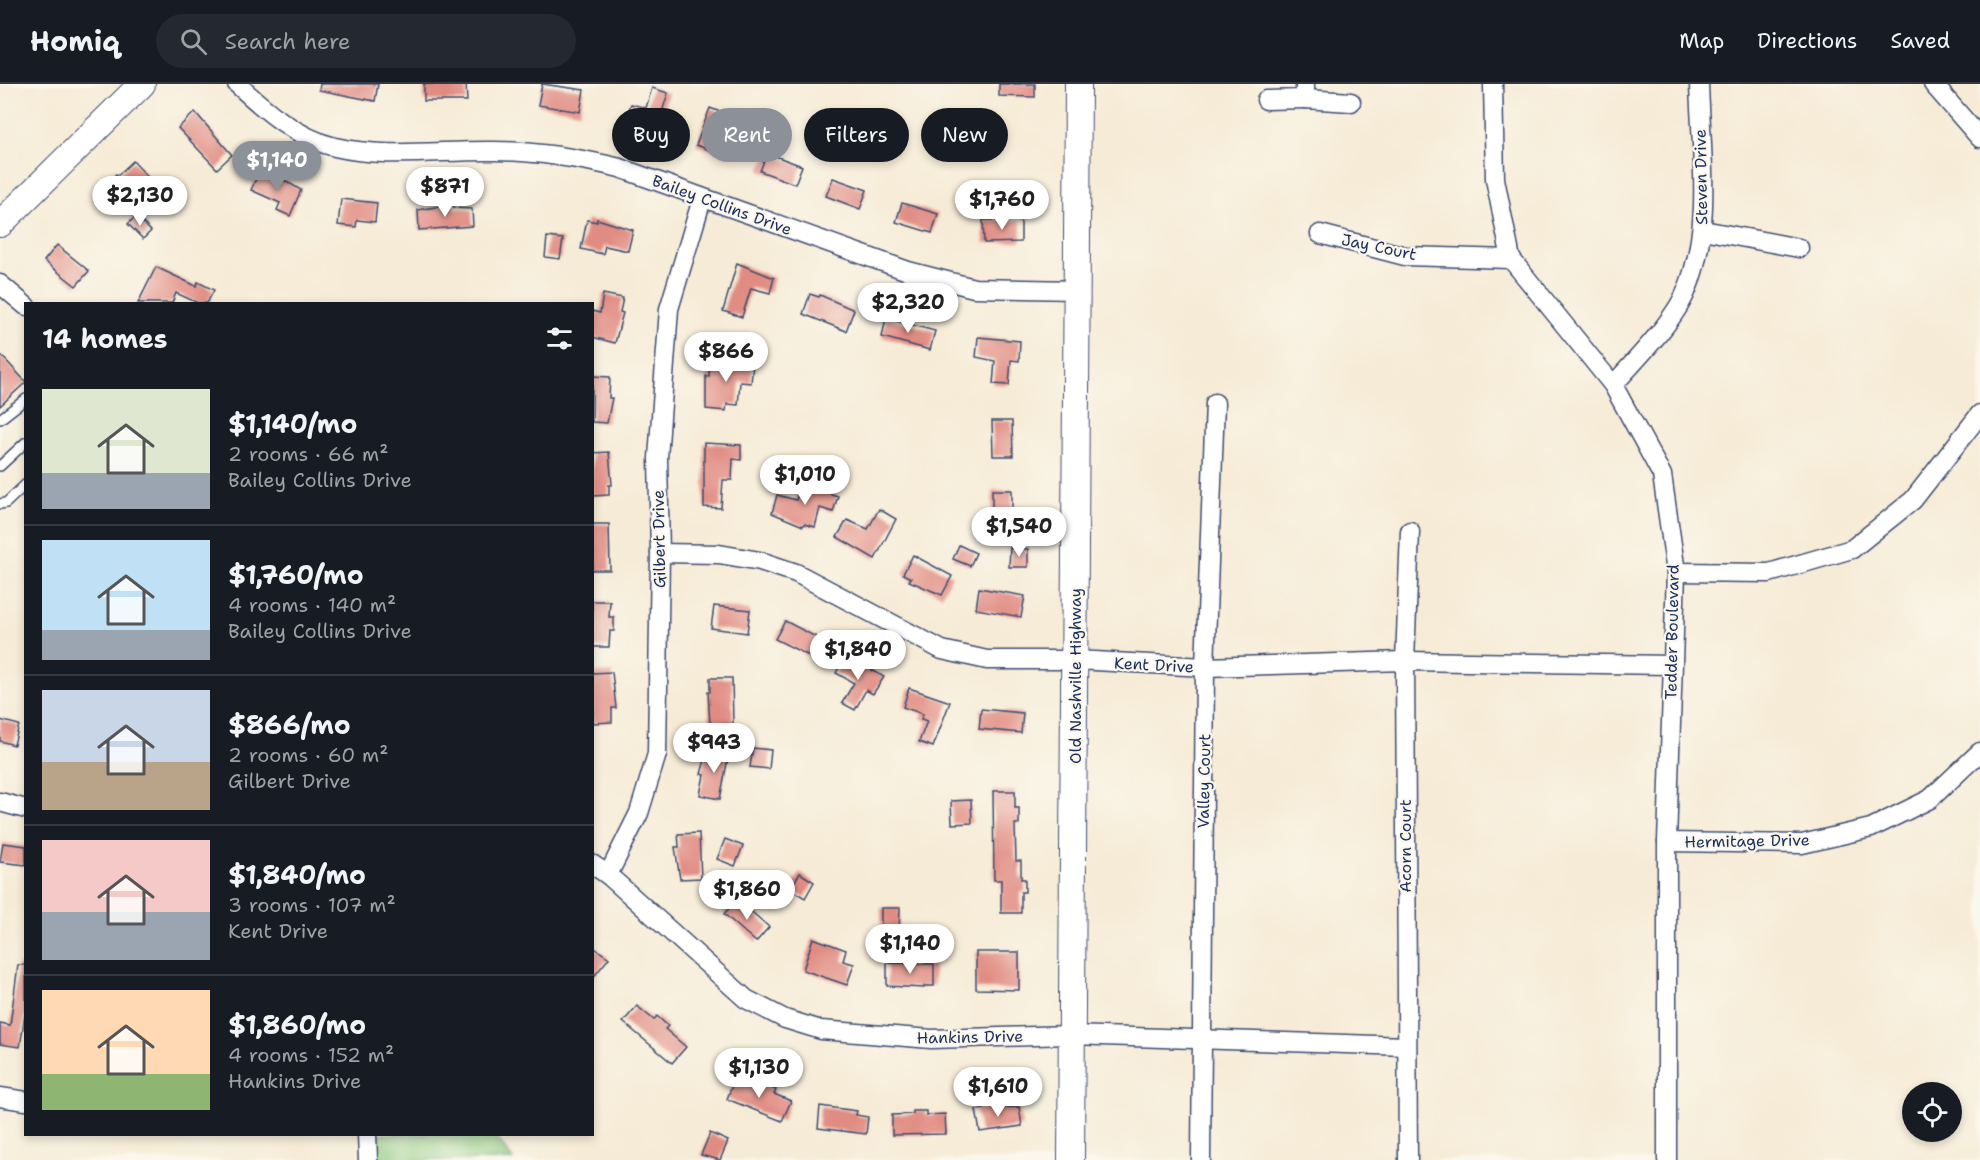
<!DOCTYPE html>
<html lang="en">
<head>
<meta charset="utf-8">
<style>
  body { margin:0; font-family:"Shantell Sans",sans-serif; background:#242831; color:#f1f3f6; height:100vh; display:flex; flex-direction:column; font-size:22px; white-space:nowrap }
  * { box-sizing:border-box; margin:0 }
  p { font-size:20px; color:#9ea1a6 }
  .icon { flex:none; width:33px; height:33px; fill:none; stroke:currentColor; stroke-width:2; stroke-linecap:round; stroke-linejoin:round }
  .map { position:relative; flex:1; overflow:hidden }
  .side { position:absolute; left:24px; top:218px; width:570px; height:834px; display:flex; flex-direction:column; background:#171b24; border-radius:0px; box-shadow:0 3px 9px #0003 }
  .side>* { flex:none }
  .banner { position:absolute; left:612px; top:24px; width:570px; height:54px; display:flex; gap:12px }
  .fabs { position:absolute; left:1902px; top:998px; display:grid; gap:12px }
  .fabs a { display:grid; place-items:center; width:60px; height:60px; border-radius:50%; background:#171b24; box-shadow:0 3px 9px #0003; font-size:30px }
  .price { position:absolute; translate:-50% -51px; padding:0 14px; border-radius:21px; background:#fff; color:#222; font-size:20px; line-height:39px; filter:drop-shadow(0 2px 3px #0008) }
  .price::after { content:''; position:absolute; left:50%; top:36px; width:18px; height:14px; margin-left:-9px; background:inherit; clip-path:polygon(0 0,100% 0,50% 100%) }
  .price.on { background:#8c9099; color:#fff }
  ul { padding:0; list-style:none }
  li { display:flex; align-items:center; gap:18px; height:150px; padding:0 18px }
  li+li { border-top:2px solid #363941 }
  li span { display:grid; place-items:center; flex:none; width:168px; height:120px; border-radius:0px; color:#555 }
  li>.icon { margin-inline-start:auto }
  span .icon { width:72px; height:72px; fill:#fffc; stroke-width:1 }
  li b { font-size:26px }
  h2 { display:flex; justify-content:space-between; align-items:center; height:72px; padding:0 18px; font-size:26px }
  .chip { padding:0 21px; border-radius:27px; background:#171b24; box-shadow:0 3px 9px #0003; font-size:21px; line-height:54px }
  .chip.on { background:#8c9099; color:#fff }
  header { display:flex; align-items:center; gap:36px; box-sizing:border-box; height:84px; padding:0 30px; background:#171b24; border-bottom:2px solid #363941 }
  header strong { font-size:28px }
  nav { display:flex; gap:33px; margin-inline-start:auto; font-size:21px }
  .search { width:420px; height:54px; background:#242831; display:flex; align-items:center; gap:15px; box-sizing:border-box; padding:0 21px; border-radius:33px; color:#9ea1a6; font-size:22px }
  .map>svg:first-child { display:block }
</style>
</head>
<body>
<header>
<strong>Homiq</strong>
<div class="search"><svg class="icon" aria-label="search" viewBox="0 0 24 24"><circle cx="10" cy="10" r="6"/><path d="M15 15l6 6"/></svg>Search here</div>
<nav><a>Map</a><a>Directions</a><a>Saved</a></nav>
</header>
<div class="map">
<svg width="1980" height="1076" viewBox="0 0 1980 1076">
  <rect width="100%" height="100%" fill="#fbf7ec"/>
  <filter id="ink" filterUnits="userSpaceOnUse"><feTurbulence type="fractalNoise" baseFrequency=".0167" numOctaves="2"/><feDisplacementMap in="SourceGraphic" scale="12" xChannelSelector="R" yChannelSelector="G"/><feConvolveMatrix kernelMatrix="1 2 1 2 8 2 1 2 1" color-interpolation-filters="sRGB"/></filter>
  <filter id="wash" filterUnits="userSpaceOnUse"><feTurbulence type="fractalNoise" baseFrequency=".008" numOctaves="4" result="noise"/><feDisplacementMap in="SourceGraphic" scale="24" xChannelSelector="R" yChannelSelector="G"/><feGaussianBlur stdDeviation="1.35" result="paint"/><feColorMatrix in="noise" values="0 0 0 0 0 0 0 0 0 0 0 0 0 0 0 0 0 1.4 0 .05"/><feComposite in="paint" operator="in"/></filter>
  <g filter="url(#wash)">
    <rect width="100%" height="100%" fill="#f6ebd6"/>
    <polygon fill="#8ac87e" stroke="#527c6e" stroke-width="1.5" points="379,1050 494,1050 513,1076 378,1076"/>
    <g id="blocks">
      <g fill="#e18c83">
        <polygon points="320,0 378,0 375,17 319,6"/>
        <polygon points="424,0 466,0 467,17 424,17"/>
        <polygon points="542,0 584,6 580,28 538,21"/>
        <polygon points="999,0 1035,0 1035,13 999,12"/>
        <polygon points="652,4 668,9 662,28 668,30 662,50 625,39 631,20 646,24"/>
        <polygon points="710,24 728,31 721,50 736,55 729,73 696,61"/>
        <polygon points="195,28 232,71 217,85 178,44"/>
        <polygon points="767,69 802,82 795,100 760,87"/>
        <polygon points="133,77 147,92 113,123 100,109 116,90 118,91"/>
        <polygon points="259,88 278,96 279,93 301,106 290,132 277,126 280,119 251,106"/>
        <polygon points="833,94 867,106 860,125 826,112"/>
        <polygon points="341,115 377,119 375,138 357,136 356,143 338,141"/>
        <polygon points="902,119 938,130 932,149 896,138"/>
        <polygon points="453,120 454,124 472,125 473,142 419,146 418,126"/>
        <polygon points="136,132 151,147 143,155 128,140"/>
        <polygon points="597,135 633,146 628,167 605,162 603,170 581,165 587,136 597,138"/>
        <polygon points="983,136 1018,136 1021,139 1021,158 984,159"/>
        <polygon points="547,153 563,155 560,175 545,173"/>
        <polygon points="57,161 89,187 76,202 44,177"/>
        <polygon points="737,179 774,194 770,209 751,204 742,233 723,227"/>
        <polygon points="156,183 196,202 198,198 214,206 207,219 198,219 176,209 172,219 138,219"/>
        <polygon points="603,210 623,214 620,228 623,229 615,259 592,253 592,227 600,229"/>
        <polygon points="810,210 819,213 820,211 854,226 846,247 803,230"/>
        <polygon points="886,234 935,247 930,266 882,253"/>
        <polygon points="978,253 1020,257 1019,277 1011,276 1009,301 993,300 995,277 976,273"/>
        <polygon points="0,270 26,298 0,322"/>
        <polygon points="710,276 753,280 751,299 740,298 738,321 727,320 726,327 706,325 706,292 709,292"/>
        <polygon points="592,292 610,293 609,314 612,314 607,339 592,338"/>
        <polygon points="992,337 1012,337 1013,372 993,372"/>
        <polygon points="704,359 741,361 741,376 733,375 732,396 723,396 721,424 704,423"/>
        <polygon points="609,368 612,401 609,401 609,411 592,412 592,369"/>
        <polygon points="801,401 838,412 833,428 820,424 815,443 804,440 803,442 772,429 777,411 796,416"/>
        <rect x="992" y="406" width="20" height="36"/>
        <polygon points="879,425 896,435 875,475 837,453 847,436 868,445"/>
        <polygon points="592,440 609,440 610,486 592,486"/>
        <polygon points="959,461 976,469 970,482 953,475"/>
        <polygon points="1010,464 1028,465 1028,483 1009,483"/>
        <polygon points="913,471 952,492 942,511 909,497 911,494 903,490"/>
        <polygon points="979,504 1025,512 1021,533 976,525"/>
        <polygon points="592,517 610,517 609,533 614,533 614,547 610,547 609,563 592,563"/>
        <polygon points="714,522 750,526 747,549 711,544"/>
        <polygon points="785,537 822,556 813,574 775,555"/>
        <polygon points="846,571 884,593 873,610 866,606 855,626 842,619 854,599 836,589"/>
        <polygon points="612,588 616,624 612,624 612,638 593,639 592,589"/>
        <polygon points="710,594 732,594 733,640 710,641 708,608 710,608"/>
        <polygon points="909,604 950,618 933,663 919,658 927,637 921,635 923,630 903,623"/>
        <polygon points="981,625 1023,629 1021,649 979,645"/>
        <polygon points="0,636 19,641 14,661 0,657"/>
        <polygon points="753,664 771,666 769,685 750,683"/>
        <polygon points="708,665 729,669 720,715 700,711 704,691 701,690"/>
        <polygon points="993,707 1015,707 1015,724 1019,724 1019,740 1015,740 1016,777 1021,777 1021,795 1025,795 1025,808 1021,808 1021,829 1001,829 1001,796 994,796"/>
        <polygon points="971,716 972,739 952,740 951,717"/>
        <polygon points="699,749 701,794 680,795 675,763 679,763 678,750"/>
        <polygon points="725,755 743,762 735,782 717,775"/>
        <polygon points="3,759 26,762 26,781 0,778"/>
        <polygon points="800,789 814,798 805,814 790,805"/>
        <polygon points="737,815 769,843 756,858 724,830"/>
        <polygon points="881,824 900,824 899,847 881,846"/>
        <polygon points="813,854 846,866 843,877 854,880 847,901 803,886"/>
        <polygon points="592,862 609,874 592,895"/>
        <polygon points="976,868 1019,868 1019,906 976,905"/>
        <polygon points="887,879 934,880 934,902 924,902 924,904 887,902"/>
        <polygon points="18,881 26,881 26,924 20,963 0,960 0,939 10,941"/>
        <polygon points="637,922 654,936 657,932 668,942 665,945 686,963 672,979 623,938"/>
        <polygon points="735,994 746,999 748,995 776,1006 774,1010 791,1017 782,1037 727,1015"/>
        <polygon points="998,1019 999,1024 1019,1023 1022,1042 980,1048 976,1026 984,1025 984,1021"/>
        <polygon points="820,1022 857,1027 856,1031 868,1033 866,1050 818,1044"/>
        <polygon points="913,1027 926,1027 926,1031 945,1030 946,1050 892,1051 892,1031 913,1030"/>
        <polygon points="710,1049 728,1057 720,1076 701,1071"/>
      </g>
    </g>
  </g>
  <g filter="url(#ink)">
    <use href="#blocks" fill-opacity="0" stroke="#3c4b70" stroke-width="1.5"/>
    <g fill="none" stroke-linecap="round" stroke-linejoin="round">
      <defs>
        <g id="lane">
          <polyline points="0,335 26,315"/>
          <polyline points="0,382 26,358"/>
          <polyline points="0,420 6,419 26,400"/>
        </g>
        <g id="street">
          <path d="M237,0C265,26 297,54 335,63C386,75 442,66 494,67C537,67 578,74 620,84L908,187L974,204L1078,206"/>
          <polyline points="1493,0 1495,95 1511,175 1613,301 1662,391 1676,488 1667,758 1667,1076"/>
          <polyline points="1933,0 1980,54"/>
          <polyline points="1305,15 1351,18"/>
          <polyline points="1266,16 1305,15 1305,0"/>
          <polyline points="1703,146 1799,164"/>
          <polyline points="1320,150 1405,172 1511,175"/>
          <polyline points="0,200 26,222"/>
          <path d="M1613,301C1634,278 1674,237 1686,208C1713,144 1701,68 1699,0"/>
          <polyline points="660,469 719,470 760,477 796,489 942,566 987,576 1076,576 1205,583 1405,577 1671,581"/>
          <polyline points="1676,488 1769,489 1852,465 1913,416 1980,330"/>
          <polyline points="0,718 26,725"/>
          <polyline points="1667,758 1802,760 1871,744 1930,715 1980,668"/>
          <polyline points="592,780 608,791 746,915 785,935 821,946 931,955 1070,951 1406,962"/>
          <polyline points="608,791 639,729 657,670 660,469 658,374 669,225 702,115"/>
          <polyline points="0,1013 26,1017"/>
          <polyline points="367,1050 368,1076"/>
          <polyline points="1201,1076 1205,583 1215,319"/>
          <polyline points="1408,1076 1405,577 1410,447"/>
        </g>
        <g id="secondary">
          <polyline points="0,140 142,0"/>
          <polyline points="1071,1076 1078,0"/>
        </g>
      </defs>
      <use href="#lane" stroke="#3c4b70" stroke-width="12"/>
      <use href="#street" stroke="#3c4b70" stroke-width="21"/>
      <use href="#secondary" stroke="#3c4b70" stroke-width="28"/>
      <use href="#lane" stroke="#fff" stroke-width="9"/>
      <use href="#street" stroke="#fff" stroke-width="18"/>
      <use href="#secondary" stroke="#fff" stroke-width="26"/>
    </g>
  </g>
  <g text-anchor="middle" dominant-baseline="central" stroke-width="4.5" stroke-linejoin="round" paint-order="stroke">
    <g font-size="16" fill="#1b2f5e" stroke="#fbf7ec">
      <text transform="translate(1701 93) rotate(-91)">Steven Drive</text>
      <text transform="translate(722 121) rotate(20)">Bailey Collins Drive</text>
      <text transform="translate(1379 163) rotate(12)">Jay Court</text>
      <text transform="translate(659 455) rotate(-91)">Gilbert Drive</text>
      <text transform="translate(1672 548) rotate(-89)">Tedder Boulevard</text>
      <text transform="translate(1154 581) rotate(3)">Kent Drive</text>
      <text transform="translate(1075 592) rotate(-90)">Old Nashville Highway</text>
      <text transform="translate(1204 697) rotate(-89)">Valley Court</text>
      <text transform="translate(1747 757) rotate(-1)">Hermitage Drive</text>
      <text transform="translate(1405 762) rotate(-90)">Acorn Court</text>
      <text transform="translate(970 953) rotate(-1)">Hankins Drive</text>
    </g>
  </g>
</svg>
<div class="fabs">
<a><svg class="icon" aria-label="locate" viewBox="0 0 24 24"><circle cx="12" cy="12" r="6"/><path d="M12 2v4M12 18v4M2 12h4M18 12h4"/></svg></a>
</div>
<b class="price on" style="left:277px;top:108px">$1,140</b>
<b class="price" style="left:445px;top:134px">$871</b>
<b class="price" style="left:140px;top:143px">$2,130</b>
<b class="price" style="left:1002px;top:147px">$1,760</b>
<b class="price" style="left:908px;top:250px">$2,320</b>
<b class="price" style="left:726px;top:299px">$866</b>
<b class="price" style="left:805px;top:422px">$1,010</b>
<b class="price" style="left:1019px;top:474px">$1,540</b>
<b class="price" style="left:858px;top:597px">$1,840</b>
<b class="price" style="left:714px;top:690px">$943</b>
<b class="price" style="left:747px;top:837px">$1,860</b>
<b class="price" style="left:910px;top:891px">$1,140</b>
<b class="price" style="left:759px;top:1015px">$1,130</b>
<b class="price" style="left:998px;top:1034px">$1,610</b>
<div class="banner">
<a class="chip">Buy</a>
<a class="chip on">Rent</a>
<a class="chip">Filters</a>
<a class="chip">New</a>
</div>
<section class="side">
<h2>14 homes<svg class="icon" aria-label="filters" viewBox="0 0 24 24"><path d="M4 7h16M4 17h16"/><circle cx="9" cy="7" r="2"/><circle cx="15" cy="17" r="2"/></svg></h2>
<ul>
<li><span style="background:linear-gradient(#dfe7d0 70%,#9aa5b1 0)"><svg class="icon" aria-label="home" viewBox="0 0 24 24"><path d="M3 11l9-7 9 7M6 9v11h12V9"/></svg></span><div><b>$1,140/mo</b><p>2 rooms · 66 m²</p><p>Bailey Collins Drive</p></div></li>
<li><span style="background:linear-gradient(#bfe0f5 75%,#9aa5b1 0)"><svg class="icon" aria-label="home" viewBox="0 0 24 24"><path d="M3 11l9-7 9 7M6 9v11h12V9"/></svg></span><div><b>$1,760/mo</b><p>4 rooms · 140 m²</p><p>Bailey Collins Drive</p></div></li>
<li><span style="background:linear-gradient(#c9d6e8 60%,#b9a48a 0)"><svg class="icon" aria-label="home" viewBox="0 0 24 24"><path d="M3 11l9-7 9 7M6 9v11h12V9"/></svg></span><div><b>$866/mo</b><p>2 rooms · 60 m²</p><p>Gilbert Drive</p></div></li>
<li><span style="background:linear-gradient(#f6c9c9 60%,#9aa5b1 0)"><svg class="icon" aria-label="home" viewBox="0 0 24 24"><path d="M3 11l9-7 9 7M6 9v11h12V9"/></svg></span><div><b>$1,840/mo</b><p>3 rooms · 107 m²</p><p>Kent Drive</p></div></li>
<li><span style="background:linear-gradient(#ffd9b3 70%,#8fb573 0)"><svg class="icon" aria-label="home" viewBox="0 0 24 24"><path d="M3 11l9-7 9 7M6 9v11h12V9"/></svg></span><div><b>$1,860/mo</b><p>4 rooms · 152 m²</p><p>Hankins Drive</p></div></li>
</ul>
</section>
</div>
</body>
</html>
